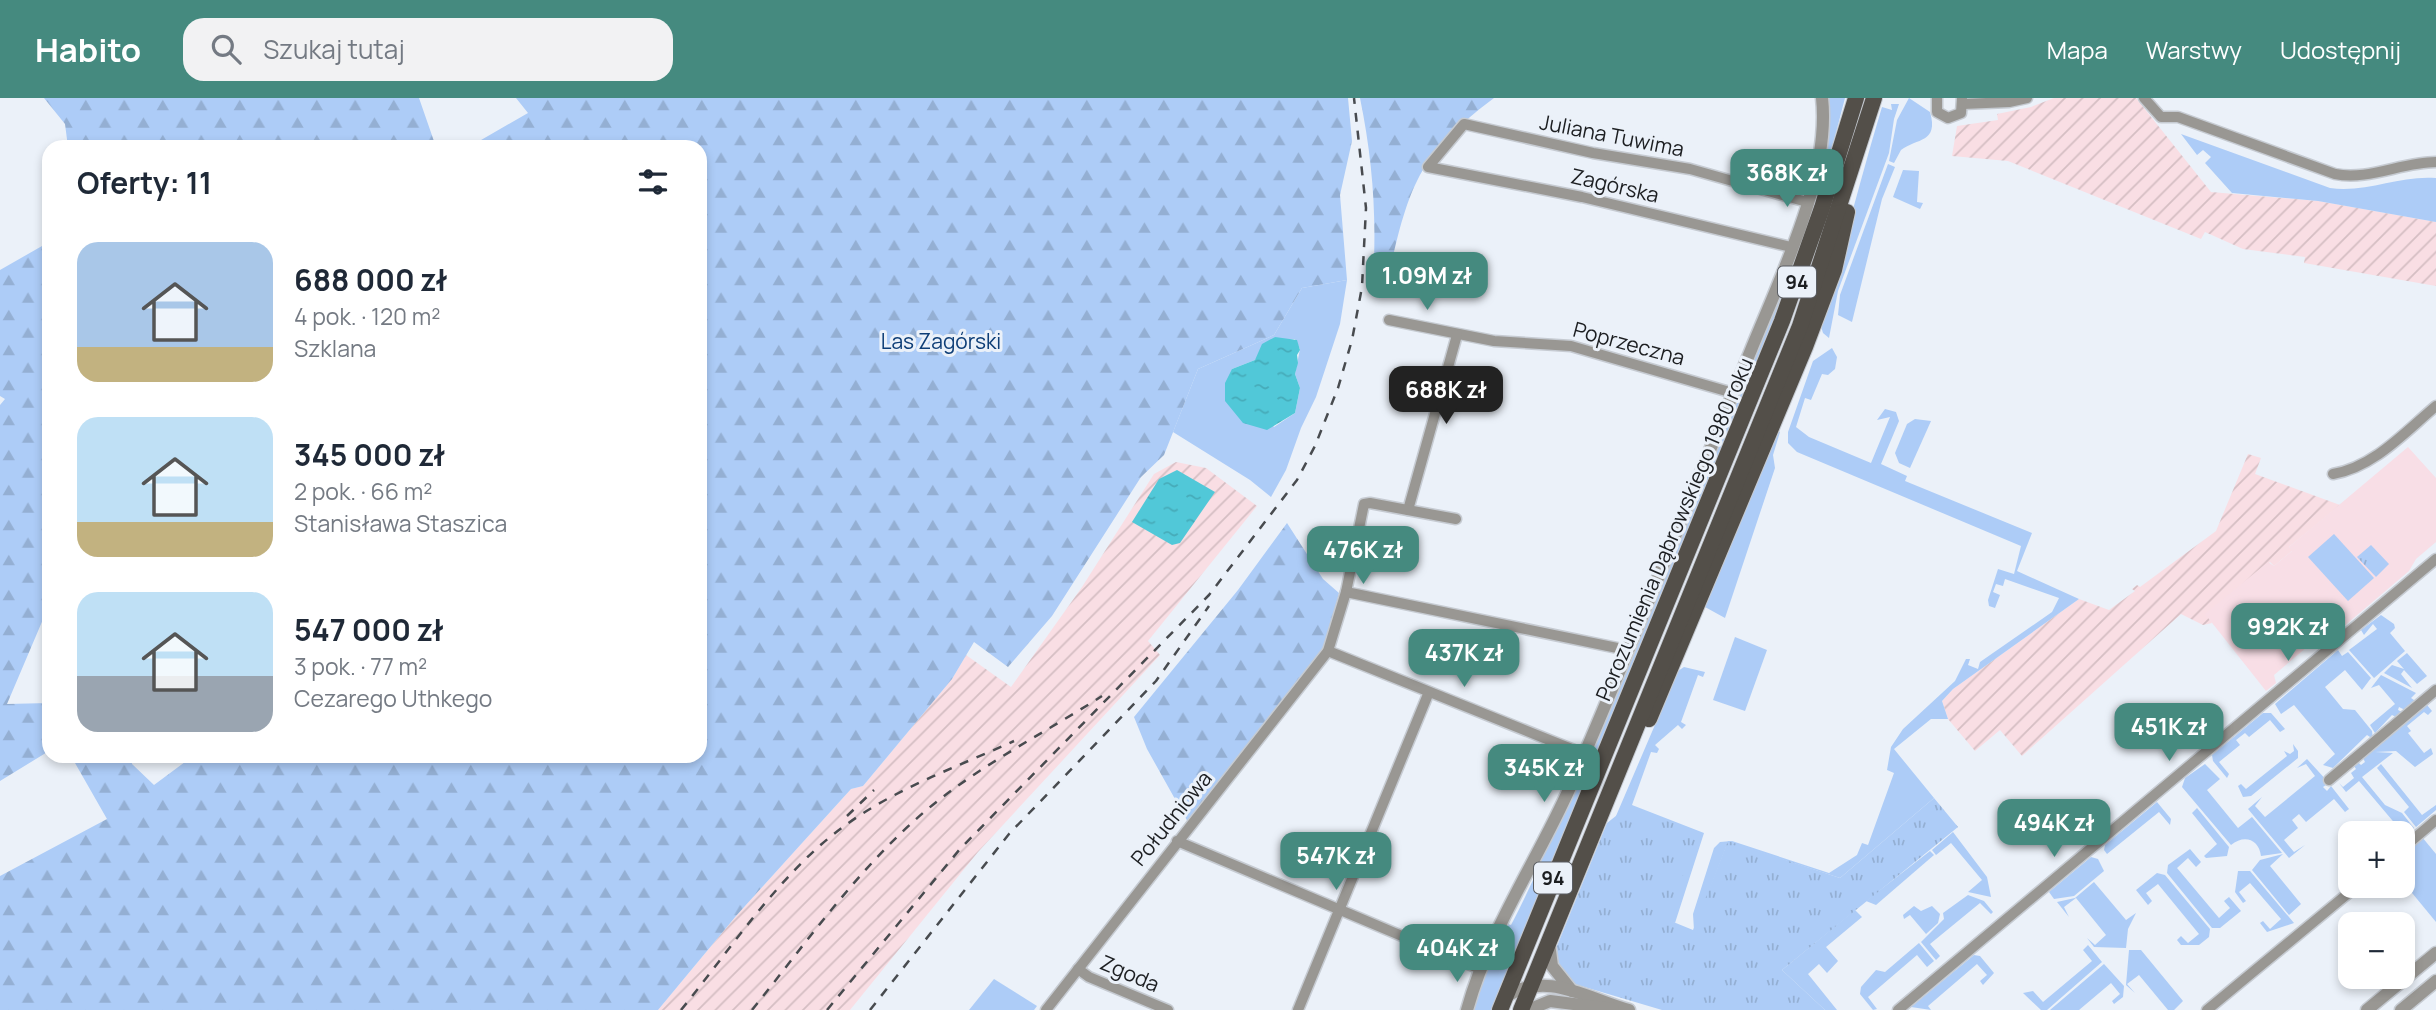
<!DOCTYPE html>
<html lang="pl">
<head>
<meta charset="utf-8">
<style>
  body { margin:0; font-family:Manrope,sans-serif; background:#f2f2f3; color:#1f2937; height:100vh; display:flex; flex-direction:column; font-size:26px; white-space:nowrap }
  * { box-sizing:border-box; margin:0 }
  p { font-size:23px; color:#747a83 }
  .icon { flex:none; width:38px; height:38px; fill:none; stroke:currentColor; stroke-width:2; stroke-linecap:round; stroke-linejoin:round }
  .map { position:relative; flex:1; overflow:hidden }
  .details { position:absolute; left:42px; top:42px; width:665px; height:623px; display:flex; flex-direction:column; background:#fff; border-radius:21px; box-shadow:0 4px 10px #0003 }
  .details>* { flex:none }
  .tools { position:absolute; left:2338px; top:723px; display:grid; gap:14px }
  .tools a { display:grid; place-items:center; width:77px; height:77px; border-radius:14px; background:#fff; box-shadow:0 4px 10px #0003; font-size:35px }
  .price { position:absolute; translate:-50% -60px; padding:0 16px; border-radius:14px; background:#458a7f; color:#fff; font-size:23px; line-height:46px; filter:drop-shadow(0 2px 4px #0008) }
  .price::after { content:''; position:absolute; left:50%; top:42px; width:21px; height:16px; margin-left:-10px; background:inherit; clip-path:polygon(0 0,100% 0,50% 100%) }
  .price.active { background:#222; color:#fff }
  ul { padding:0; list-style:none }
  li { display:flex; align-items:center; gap:21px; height:175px; padding:0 35px }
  li span { display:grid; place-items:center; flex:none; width:196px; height:140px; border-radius:21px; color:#555 }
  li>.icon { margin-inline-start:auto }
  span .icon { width:84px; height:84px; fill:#fffc; stroke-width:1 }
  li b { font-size:30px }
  h2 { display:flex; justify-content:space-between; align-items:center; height:84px; padding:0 35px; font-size:30px }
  header { display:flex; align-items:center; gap:42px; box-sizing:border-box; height:98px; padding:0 35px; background:#458a7f; color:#fff }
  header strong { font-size:33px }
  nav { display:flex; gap:38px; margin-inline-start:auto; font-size:24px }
  .search { width:490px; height:63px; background:#f2f2f3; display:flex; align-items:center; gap:18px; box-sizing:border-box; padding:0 24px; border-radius:21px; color:#747a83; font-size:26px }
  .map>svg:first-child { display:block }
</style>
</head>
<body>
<header>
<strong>Habito</strong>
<div class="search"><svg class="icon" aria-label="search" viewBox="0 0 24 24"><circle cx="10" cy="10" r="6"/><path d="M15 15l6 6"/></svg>Szukaj tutaj</div>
<nav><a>Mapa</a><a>Warstwy</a><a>Udostępnij</a></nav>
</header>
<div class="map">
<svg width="2436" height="912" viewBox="0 0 2436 912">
  <defs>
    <pattern id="industrial-furrows" width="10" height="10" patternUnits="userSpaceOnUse" patternTransform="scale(1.75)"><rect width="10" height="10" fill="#f9dee4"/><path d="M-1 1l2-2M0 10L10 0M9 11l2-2" fill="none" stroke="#d5bec3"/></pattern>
    <pattern id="forest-firs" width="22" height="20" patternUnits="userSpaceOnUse" patternTransform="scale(1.75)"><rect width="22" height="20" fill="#adccf7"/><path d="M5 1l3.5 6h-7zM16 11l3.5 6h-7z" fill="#94afd3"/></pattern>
    <pattern id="park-tufts" width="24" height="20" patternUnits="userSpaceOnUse" patternTransform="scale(1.75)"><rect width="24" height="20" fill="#adccf7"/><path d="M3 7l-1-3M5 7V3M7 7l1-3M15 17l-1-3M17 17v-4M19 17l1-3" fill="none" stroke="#94afd3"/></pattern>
    <pattern id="water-ripples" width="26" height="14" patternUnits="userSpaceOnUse" patternTransform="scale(1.75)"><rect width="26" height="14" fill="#51c8d8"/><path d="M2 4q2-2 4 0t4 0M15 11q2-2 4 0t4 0" fill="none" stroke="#46abb9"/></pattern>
  </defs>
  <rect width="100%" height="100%" fill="#ebf1f9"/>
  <g fill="url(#industrial-furrows)">
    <polygon points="2054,0 2136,0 2211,94 2318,103 2436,124 2436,188 2304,165 2305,159 2243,151 2205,134 2201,141 2008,63 1952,58 1957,28 1998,22 1997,16 2031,9"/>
    <polygon points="2248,356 2261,360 2255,376 2340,407 2289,449 2293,452 2274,468 2270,464 2206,516 2212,525 2203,527 2181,516 2022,658 2000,632 1975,653 1948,621 1942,603 1953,591 2079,501 2109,512 2135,493 2132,491 2137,487 2140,489 2216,433"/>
    <polygon points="1176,364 1206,370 1257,408 1148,543 1160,557 978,754 850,912 658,912 736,818 851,691 863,688 952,581 966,557 1011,589 1082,489 1154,376"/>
  </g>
  <polygon fill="#f8dee6" points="2408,349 2436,380 2436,444 2416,461 2409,473 2329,541 2319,539 2274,577 2276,585 2266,593 2205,516 2268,464 2274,468 2292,453 2289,449"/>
  <g fill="#adccf7" fill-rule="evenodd">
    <path d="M1826,0H1845L1820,96L1796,168L1492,912H1473L1489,863L1508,826L1511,827C1521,808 1529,791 1539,769L1537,767L1788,172Z"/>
    <path d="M1909,0L1930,14C1939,45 1917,40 1901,52L1894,65L1889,63L1897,22Z"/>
    <path d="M1891,6H1899L1894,21L1889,55L1838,193L1829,240L1823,235L1820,225C1843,154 1860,81 1882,9L1892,12Z"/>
    <path d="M2181,36L2330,90C2367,95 2400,77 2436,80V124L2318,103L2232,95L2205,65L2211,59L2203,52L2197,57Z"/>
    <polygon points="1888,66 1895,69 1882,101 1852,224 1838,217 1840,197"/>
    <polygon points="1903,72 1919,73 1917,104 1923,105 1920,111 1893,99"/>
    <path d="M1347,182L1340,226L1316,299L1301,330L1286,372L1271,399L1250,382L1173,334L1198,271L1274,237L1302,190ZM1275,239L1281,243L1295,241L1300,251L1295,276L1300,290L1295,315L1274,329L1232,271L1255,262Z"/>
    <polygon points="1832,250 1837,259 1835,271 1828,277 1822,276 1811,302 1805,300 1796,329 1809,339 1871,365 1890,319 1877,322 1885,311 1896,314 1899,323 1881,366 1907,378 1905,383 2032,435 2017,473 2079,501 1953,591 1942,603 1948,621 1931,621 1894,651 1934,700 1840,780 1728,744 1694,832 1693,816 1714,750 1720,744 1732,743 1829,775 1857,757 1862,745 1868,747 1894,675 1887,672 1891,649 1903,631 1955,583 1966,561 1970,561 1968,567 1978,571 1980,564 2052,514 2059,500 2005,481 2003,488 1996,486 1993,494 2000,497 1995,510 1989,508 1988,502 1998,471 2014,476 2021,448 1797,354 1788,345 1788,334 1813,263"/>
    <polygon points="1915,321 1931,323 1910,370 1899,365 1895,355 1907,326"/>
    <polygon points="1777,333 1780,334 1773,357 1775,370 1725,520 1705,509"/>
    <polygon points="2334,436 2374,480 2348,503 2308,459"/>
    <polygon points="2381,517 2394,526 2395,530 2390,535 2405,553 2374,580 2349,552 2377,531 2373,526 2364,537 2361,532"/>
    <polygon points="1735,539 1767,552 1745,613 1713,602"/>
    <polygon points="2338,552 2342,558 2348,554 2371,580 2362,592 2345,572 2325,589 2343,611 2355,612 2372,633 2373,641 2367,637 2333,670 2323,667 2335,656 2294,607 2281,616 2275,606"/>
    <polygon points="2407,555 2427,578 2417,586 2404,572 2401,576 2412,590 2384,575 2392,567 2404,571 2397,563"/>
    <polygon points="1684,569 1705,574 1703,579 1698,577 1681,624 1686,627 1682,631 1678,627 1655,647 1659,651 1657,655 1651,654 1632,707 1704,735 1675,825 1666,822 1616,718 1678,573"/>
    <polygon points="2381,577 2416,595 2411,600 2417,604 2407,613 2399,609 2398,612 2404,615 2396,619 2392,617 2375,635 2370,627 2395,606 2379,587 2371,590"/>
    <polygon points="2427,607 2432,613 2428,617 2424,614 2407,628 2411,633 2408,635 2424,655 2431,650 2433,656 2415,669 2396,653 2375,654 2393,655 2362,679 2385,707 2402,715 2414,730 2403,740 2403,735 2359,683 2346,694 2339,685 2343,689 2354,680 2351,675 2356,671 2354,668 2358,664 2361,667 2365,664 2363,660"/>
    <polygon points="2263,615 2271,615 2285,631 2280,634 2270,622 2249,639 2245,635 2236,642 2240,647 2219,664 2229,676 2227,680 2213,663 2212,657"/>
    <polygon points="2293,646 2298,653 2298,660 2251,698 2243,699 2238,688 2241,686 2246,691 2287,658 2284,653 2290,656 2294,653"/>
    <polygon points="2307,661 2329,685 2323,689 2327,693 2331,688 2349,711 2345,714 2334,701 2306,724 2299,716 2292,722 2298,730 2284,742 2294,754 2305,747 2289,760 2248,711 2262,699 2255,708 2265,719 2315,678 2306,666 2297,670"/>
    <path d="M2205,666L2220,681L2207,692L2238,730L2252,719L2282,755L2261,758C2259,741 2244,736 2231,747L2182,689L2185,680Z"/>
    <polygon points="2381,666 2422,717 2436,707 2436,712 2416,729 2404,714 2409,709 2377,670"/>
    <polygon points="2157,704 2171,721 2170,727 2159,714 2107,756 2104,752 2105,747"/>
    <polygon points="2197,710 2229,749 2227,758 2206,760 2204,758 2217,746 2192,715"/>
    <polygon points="1953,734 1987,779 1991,799 1968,794 1982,782 1951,745 1936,757 1932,752"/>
    <polygon points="2422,739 2436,756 2436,824 2403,784 2403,755"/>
    <polygon points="2190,751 2201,764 2196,769 2188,760 2177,770 2219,820 2230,810 2224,803 2229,799 2241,813 2220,830 2212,830 2167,775 2168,767"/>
    <polygon points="1930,753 1934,757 1876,807 1866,803"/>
    <polygon points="2283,756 2270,768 2301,806 2289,817 2252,772 2260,762"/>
    <polygon points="2091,759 2098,761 2104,773 2074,798 2054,801 2049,794"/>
    <polygon points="2238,773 2250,773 2294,825 2267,834 2260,825 2263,823 2270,831 2281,821 2250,785 2239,794 2246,803 2243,805 2235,794"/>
    <polygon points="2157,775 2165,777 2210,831 2209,839 2199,847 2181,847 2177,842 2181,838 2188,845 2199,836 2158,786 2146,795 2152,803 2148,807 2136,792"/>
    <polygon points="2094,784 2126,822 2136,815 2128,831 2126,850 2094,849 2087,840 2095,847 2106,837 2076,800 2064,809 2069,819 2057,804 2075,800"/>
    <polygon points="1968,797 1984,803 1993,814 1991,816 1980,805 1930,846 1940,858 1936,862 1921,844 1944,821 1943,815"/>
    <polygon points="1914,808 1921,813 1932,808 1940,816 1938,825 1926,836 1910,817 1904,821 1903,817"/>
    <polygon points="1855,812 1862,819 1826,849 1838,863 1827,875 1819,866 1808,876 1837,912 1825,912 1782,872"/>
    <polygon points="1919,845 1934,863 1927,869 1917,857 1868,899 1877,911 1873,912 1860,896 1861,889 1876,872 1885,874"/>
    <polygon points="2088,847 2102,864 2047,912 2041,912 2023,895 2033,893 2043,904 2092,863 2083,852"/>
    <polygon points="2129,852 2141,852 2183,903 2174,912 2168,912 2139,877 2127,886 2135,895 2126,887"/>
    <polygon points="1974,857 1980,858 1994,875 1983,887 1980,883 1987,877 1977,866 1928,908 1931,912 1911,909"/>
    <polygon points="2104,866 2124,888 2123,899 2114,906 2112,903 2120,896 2111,885 2079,912 2050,912"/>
    <polygon points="994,881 1037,908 1034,912 969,912"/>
  </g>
  <g fill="url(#forest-firs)">
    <polygon points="44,0 419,0 436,49 68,49 65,26"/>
    <polygon points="516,0 1348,0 1352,43 1340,97 1347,182 1302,190 1274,237 1198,271 1164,357 1141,379 1052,518 1008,569 974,544 952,581 863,688 851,691 736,818 658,912 0,912 0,778 107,721 71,658 131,658 132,666 154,687 193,658 700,658 700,49 558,49 553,42 537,49 469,49 528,15"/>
    <path d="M1360,0H1494C1425,52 1411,80 1392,163L1374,161C1376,105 1371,54 1360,0Z"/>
    <polygon points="49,144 49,521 44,519 7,606 49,605 49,653 0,683 0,307 5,301 0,298 0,172"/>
    <polygon points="1287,425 1323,481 1339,495 1325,550 1189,726 1147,651 1134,619 1238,492"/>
  </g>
  <g fill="url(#park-tufts)">
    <polygon points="2371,447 2389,466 2376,479 2357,459"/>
    <polygon points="1934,700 1958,729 1782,872 1825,912 1662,912 1571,885 1562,878 1555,860 1557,848 1607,725 1626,710 1700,734 1666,821 1693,832 1728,743 1840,780"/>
  </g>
  <g fill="url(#water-ripples)">
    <polygon points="1275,239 1297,242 1300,252 1297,257 1298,265 1295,276 1300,290 1295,315 1267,332 1243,325 1225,303 1225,285 1232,271 1255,262 1262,246"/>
    <polygon points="1177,372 1215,394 1180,445 1172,447 1132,424 1159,381"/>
  </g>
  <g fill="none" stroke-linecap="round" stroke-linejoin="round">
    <defs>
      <g id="minor">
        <polyline points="1937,0 1937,14 1948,20 1961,15 1962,0"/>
        <path d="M2144,0L2161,19H2178L2335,76C2368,83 2402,64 2436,64"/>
        <polyline points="1963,6 2009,4 2027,0"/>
        <polyline points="1791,149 1582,99 1428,69 1464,26 1593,55 1690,71 1807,104"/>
        <polyline points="1389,222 1494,243 1571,248 1733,295"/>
        <path d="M2333,376C2374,369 2405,334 2436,308"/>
        <polyline points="1408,412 1457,237"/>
        <polyline points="1346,494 1627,552"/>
        <polyline points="1328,553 1584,656"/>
        <polyline points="2329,682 2436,592"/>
        <polyline points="1177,743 1480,871"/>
        <polyline points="2403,750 2436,722"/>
        <polyline points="1078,871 1089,879 1168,912"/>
        <polyline points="1046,912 1328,553 1346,494 1364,406 1370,405 1456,421"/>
        <polyline points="1298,912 1429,594"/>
        <polyline points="1898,912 2436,461"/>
        <polyline points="2207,912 2357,788"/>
      </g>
      <g id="tertiary">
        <polyline points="1549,845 1552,868 1572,893"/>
        <path d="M1505,899C1546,872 1586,900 1629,912"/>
        <path d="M1467,912C1489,832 1538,762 1571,687C1634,543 1691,397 1751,252C1780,180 1831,77 1822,0"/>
        <polyline points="1528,912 1550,903 1613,911"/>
        <polyline points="2367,912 2436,855"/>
        <polyline points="2401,912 2436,883"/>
      </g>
      <g id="primary">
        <polyline points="1649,621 1805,249 1834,172 1847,114"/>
        <polyline points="1500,912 1782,223 1822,110 1856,0"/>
        <polyline points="1521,912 1800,228 1874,0"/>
      </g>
    </defs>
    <use href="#minor" stroke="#c6cbd2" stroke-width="13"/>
    <use href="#tertiary" stroke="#c6cbd2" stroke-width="15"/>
    <use href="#primary" stroke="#c6cbd2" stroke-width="18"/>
    <use href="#minor" stroke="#999793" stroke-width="10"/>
    <use href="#tertiary" stroke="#999793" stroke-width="12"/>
    <use href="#primary" stroke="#534f49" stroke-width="16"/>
    <g stroke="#484b4f" stroke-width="2.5" stroke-dasharray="9 9" stroke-linecap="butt">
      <polyline points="847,718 874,692"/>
      <path d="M681,912C730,852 780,775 843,729C894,691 957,669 1014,643"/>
      <path d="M752,912C806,845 858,771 923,715C978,668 1043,636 1102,598"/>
      <polyline points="827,912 960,751 1209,497 1297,382 1315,348 1338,290 1352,242 1362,189 1366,110 1354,0"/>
      <polyline points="870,912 1009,736 1156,583 1209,508"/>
    </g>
  </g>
  <g text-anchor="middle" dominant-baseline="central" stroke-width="6" stroke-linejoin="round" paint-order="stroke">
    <g fill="#ebf1f9" stroke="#5a5d62" stroke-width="2">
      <rect x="1778" y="168.5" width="38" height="31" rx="5"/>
      <rect x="1534" y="764.5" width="38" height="31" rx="5"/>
    </g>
    <g font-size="19" font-weight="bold" fill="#1c1e21">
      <text x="1797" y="184">94</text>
      <text x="1553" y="780">94</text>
    </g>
    <g font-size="21" fill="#1c1e21" stroke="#ebf1f9">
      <text transform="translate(1612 37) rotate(11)">Juliana Tuwima</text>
      <text transform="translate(1615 87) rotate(13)">Zagórska</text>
      <text transform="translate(1629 245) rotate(15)">Poprzeczna</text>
      <text transform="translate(1674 431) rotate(-67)">Porozumienia Dąbrowskiego 1980 roku</text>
      <text transform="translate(1171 720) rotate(-51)">Południowa</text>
      <text transform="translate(1130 875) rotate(23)">Zgoda</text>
    </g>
    <g font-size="21" fill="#0e3e77" stroke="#ebf1f9">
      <text x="941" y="243">Las Zagórski</text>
    </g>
  </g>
</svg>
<div class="tools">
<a>+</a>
<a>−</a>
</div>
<b class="price" style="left:1787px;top:111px">368K zł</b>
<b class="price" style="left:1427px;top:214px">1.09M zł</b>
<b class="price active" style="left:1446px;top:328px">688K zł</b>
<b class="price" style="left:1363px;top:488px">476K zł</b>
<b class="price" style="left:2288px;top:565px">992K zł</b>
<b class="price" style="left:1464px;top:591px">437K zł</b>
<b class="price" style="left:2169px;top:665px">451K zł</b>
<b class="price" style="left:1544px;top:706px">345K zł</b>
<b class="price" style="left:2054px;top:761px">494K zł</b>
<b class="price" style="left:1336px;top:794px">547K zł</b>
<b class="price" style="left:1457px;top:886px">404K zł</b>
<section class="details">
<h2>Oferty: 11<svg class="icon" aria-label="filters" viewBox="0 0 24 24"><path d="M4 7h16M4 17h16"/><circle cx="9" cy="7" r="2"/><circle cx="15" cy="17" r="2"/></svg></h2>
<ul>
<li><span style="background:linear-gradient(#a9c7e8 75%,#c2b280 0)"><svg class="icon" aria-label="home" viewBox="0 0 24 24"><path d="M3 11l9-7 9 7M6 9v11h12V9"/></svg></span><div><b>688 000 zł</b><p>4 pok. · 120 m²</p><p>Szklana</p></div></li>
<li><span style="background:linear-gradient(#bfe0f5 75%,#c2b280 0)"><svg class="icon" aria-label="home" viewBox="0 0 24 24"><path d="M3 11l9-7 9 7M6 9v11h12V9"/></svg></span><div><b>345 000 zł</b><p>2 pok. · 66 m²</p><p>Stanisława Staszica</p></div></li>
<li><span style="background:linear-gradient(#bfe0f5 60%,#9aa5b1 0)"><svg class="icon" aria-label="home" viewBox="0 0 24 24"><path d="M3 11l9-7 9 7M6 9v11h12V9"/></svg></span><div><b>547 000 zł</b><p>3 pok. · 77 m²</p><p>Cezarego Uthkego</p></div></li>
</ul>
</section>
</div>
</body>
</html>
